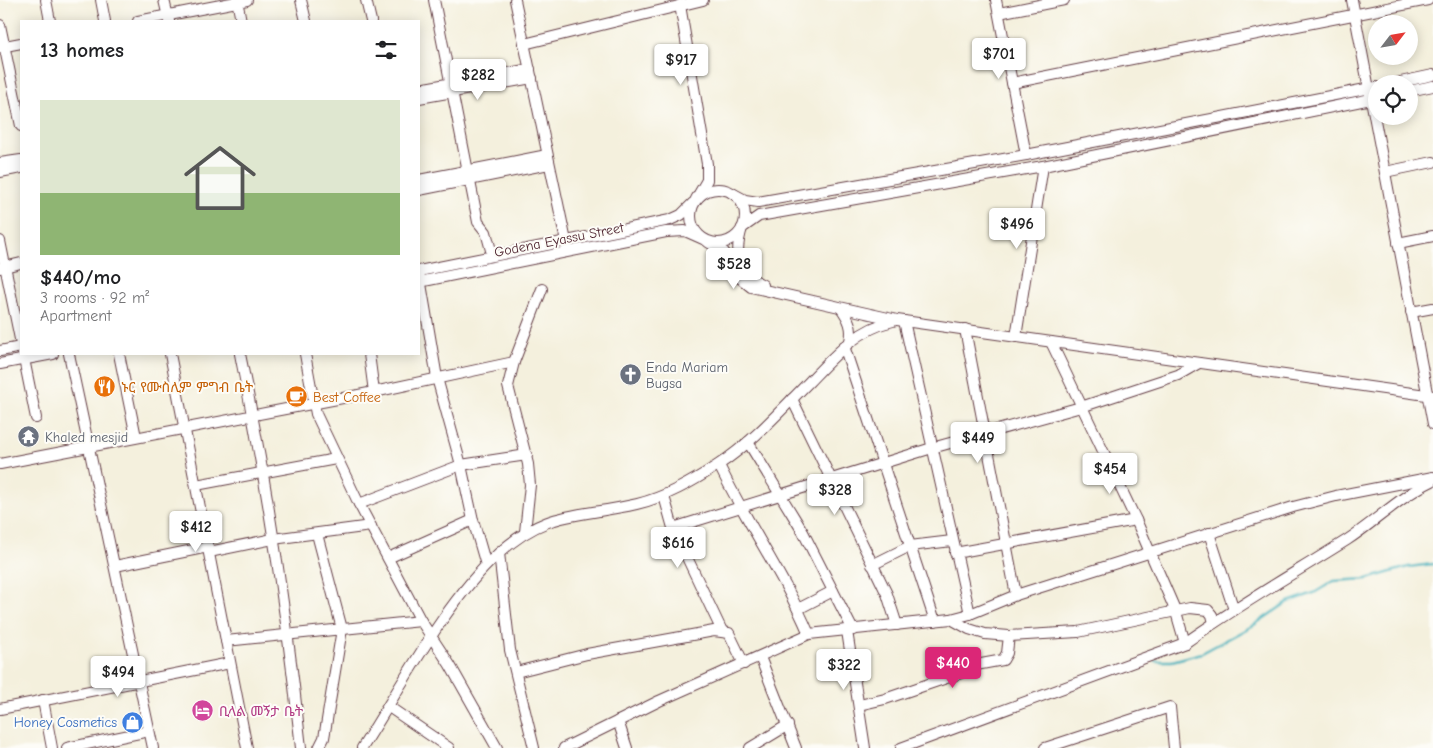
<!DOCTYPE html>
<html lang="en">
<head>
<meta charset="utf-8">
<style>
  body { margin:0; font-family:"Comic Neue","Noto Sans Ethiopic",sans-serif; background:#f6f6f6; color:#202124; height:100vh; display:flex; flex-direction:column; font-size:19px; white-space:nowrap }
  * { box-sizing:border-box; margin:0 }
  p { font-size:16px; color:#757577 }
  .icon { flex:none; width:28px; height:28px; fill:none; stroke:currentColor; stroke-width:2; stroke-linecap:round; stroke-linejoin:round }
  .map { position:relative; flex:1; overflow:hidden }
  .side { position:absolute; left:20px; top:20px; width:400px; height:335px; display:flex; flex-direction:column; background:#fff; border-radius:0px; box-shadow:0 2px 12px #0003 }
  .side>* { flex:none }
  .needle { width:32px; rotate:59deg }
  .buttons { position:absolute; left:1368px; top:15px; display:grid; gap:10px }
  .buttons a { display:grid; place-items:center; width:50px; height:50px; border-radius:50%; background:#fff; box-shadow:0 2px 12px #0003; font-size:25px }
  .price { position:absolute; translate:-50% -42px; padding:0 11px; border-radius:5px; background:#fff; color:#222; font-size:16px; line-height:32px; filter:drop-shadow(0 1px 2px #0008) }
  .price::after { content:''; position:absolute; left:50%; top:30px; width:15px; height:11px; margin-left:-8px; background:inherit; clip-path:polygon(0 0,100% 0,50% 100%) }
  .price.active { background:#db2777; color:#fff }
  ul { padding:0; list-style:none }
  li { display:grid; align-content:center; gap:10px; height:265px; padding:0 20px }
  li+li { border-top:1px solid #e0e0e0 }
  li span { display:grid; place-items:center; height:155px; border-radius:0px; color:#555 }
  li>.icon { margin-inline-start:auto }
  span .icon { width:90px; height:90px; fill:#fffc; stroke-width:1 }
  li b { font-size:21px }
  h2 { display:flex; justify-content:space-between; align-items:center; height:60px; padding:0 20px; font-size:21px }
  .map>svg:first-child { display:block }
</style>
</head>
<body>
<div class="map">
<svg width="1433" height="748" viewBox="0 0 1433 748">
  <rect width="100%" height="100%" fill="#fdfcf7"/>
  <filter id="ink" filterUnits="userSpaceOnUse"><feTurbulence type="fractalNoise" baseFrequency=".02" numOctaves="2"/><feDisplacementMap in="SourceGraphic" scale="10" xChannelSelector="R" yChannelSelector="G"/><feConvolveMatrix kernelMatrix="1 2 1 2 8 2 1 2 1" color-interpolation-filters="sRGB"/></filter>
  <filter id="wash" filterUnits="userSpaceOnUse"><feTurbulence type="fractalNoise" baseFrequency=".0096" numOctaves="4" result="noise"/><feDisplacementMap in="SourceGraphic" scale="20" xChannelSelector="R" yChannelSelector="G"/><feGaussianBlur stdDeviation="1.12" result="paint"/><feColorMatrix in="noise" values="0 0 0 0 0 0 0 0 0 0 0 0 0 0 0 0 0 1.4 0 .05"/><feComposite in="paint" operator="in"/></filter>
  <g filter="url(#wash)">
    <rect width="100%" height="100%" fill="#f4f0dd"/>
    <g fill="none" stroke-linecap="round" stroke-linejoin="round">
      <polyline stroke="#40b0bc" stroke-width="2.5" points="1155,661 1172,661 1202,653 1254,625 1288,602 1314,593 1334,581 1367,579 1408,567 1433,564"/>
    </g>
  </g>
  <g filter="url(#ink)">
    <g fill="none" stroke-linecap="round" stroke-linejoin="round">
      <defs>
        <g id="minor">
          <polyline points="46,0 50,21"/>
          <polyline points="101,0 105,21"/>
          <polyline points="164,0 169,21"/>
          <polyline points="237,0 241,21"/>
          <polyline points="301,0 306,21"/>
          <polyline points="366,0 371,21"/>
          <polyline points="434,0 478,222 486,232 492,254"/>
          <polyline points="515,0 567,246"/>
          <polyline points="996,0 1026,155"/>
          <polyline points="1352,0 1433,424"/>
          <polyline points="680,5 707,164 707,180 696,199"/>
          <polyline points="999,13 1064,0"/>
          <polyline points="138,21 247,0"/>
          <polyline points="0,25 21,126"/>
          <polyline points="524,44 703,0"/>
          <polyline points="0,47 21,43"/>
          <polyline points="1012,83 1428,0"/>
          <polyline points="1391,84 1433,75"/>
          <polyline points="419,89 530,69"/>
          <polyline points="1409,91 1433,86"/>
          <polyline points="419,98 532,78"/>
          <polyline points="0,163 21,160"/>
          <polyline points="0,172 21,168"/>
          <polyline points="1385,172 1433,162"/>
          <polyline points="419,180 547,155 549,164 419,190"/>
          <circle cx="718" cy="216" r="27"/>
          <polyline points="732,193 745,200 758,202 1026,155 1376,87"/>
          <polyline points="0,241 21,344"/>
          <polyline points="708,242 724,252 740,278 751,287 897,320 1433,396"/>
          <polyline points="1398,243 1433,236"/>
          <polyline points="0,268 21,263"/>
          <polyline points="419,271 670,220 681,215 693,203"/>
          <polyline points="419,272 437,378 461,465 473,520 486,565"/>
          <polyline points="419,282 666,232 685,231 703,239"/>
          <path d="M763,285C737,272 734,254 742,228L759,216L1043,166L1376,98"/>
          <path d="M841,308C849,319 853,328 850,341"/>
          <polyline points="1411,312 1433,308"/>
          <polyline points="904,321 970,614"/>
          <polyline points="965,329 1016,595"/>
          <polyline points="1016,337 1043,166"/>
          <polyline points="1051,342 1136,520 1176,612 1185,643"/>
          <polyline points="844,346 935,621"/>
          <polyline points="0,351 21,347"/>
          <polyline points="23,354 36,418"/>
          <polyline points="69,354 153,748"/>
          <polyline points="119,354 136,437"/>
          <polyline points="170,354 247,748"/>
          <path d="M240,354C267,484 287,616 301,748"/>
          <polyline points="305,354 316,414 359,504 421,621 450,665 497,748"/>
          <polyline points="369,354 374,392"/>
          <polyline points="0,364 53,354"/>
          <polyline points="792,399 887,594 897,625"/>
          <polyline points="748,442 803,532 853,630"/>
          <polyline points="0,464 374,392 514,362"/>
          <path d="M719,465C746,522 784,575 809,634"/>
          <polyline points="196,485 336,459"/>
          <polyline points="664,496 673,528 722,631"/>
          <polyline points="359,504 461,465 527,455"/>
          <polyline points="673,528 932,448 1081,407 1178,375 1199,363"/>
          <polyline points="525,532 530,485 528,464 508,386 514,362 542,289"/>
          <polyline points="1209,533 1234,610"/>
          <polyline points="317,534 342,629 324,738 319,748"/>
          <polyline points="209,552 273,539 371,526"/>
          <polyline points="499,553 510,650 534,748"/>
          <polyline points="955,553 1136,520"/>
          <polyline points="388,558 473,520"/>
          <polyline points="872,565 910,546 952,541"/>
          <polyline points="115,566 208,547"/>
          <polyline points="798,609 833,591"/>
          <polyline points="951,619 969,629 985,634 1009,636 1078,632 1190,608 1208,610 1212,615 1214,623"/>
          <polyline points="847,631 865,748"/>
          <polyline points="226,641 421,621"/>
          <polyline points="760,657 796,748"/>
          <polyline points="516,672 587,654 714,631 729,633 744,664"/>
          <polyline points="43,700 52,748"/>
          <polyline points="859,705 885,699 961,673 976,665 1003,660 1007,653 1009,636"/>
          <polyline points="389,707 449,748"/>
          <polyline points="0,709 230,663"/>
          <polyline points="618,721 627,748"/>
          <polyline points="67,748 149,731"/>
          <path d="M362,748C402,686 444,603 498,554C547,509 577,518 637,504C666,497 692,482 718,465C752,443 781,410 809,382C834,356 857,329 893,321"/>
          <polyline points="564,748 659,701 809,634 951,619 970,614 1016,595 1293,507 1336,496 1433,477"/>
          <polyline points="750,748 788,725"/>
          <path d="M901,748L1185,643C1237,606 1293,574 1347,540C1376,521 1401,496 1432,481"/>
          <polyline points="1045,748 1170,707 1174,748"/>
        </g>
      </defs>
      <use href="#minor" stroke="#643e46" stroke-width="12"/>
      <use href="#minor" stroke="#fff" stroke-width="10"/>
    </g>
  </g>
  <defs>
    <symbol id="church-disc" viewBox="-11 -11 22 22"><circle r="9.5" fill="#6b7280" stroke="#fdfcf7"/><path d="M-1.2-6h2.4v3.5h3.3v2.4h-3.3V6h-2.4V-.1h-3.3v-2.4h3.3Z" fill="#fff"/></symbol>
    <symbol id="restaurant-disc" viewBox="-11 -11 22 22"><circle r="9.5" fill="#e8710a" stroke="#fdfcf7"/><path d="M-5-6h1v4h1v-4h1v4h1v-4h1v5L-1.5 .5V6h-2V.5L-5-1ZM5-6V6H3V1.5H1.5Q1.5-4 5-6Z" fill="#fff"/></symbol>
    <symbol id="cafe-disc" viewBox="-11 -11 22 22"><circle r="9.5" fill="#e8710a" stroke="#fdfcf7"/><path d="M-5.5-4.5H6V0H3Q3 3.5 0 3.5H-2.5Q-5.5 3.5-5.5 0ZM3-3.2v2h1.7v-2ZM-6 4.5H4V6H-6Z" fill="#fff"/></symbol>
    <symbol id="temple-disc" viewBox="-11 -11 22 22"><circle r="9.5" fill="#6b7280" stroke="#fdfcf7"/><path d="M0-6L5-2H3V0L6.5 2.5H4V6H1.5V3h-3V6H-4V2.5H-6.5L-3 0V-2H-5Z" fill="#fff"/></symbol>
    <symbol id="hotel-disc" viewBox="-11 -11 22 22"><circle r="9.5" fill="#d1479c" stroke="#fdfcf7"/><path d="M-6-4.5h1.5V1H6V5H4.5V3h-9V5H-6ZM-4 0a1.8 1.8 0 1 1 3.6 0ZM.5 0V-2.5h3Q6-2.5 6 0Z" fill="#fff"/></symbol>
    <symbol id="shop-disc" viewBox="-11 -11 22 22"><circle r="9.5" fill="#3f7fe0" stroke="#fdfcf7"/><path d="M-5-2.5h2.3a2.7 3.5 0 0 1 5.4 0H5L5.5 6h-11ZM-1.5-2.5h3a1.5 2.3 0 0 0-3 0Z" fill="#fff"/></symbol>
  </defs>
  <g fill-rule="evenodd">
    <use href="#church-disc" x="618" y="362" width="25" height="25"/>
    <use href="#restaurant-disc" x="92" y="374" width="25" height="25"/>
    <use href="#cafe-disc" x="284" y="384" width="25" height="25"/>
    <use href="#temple-disc" x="16" y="424" width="25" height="25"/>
    <use href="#hotel-disc" x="190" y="698" width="25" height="25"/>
    <use href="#shop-disc" x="120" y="710" width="25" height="25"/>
  </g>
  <g text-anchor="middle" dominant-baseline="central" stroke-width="4" stroke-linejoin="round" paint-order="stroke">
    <g font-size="14" fill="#4a1f2b" stroke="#fdfcf7">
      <text transform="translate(559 240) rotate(-11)">Godena Eyassu Street</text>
    </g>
    <g font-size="14" fill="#5b616d" stroke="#fdfcf7" text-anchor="start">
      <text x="646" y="367">Enda Mariam<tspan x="646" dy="16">Bugsa</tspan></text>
      <text x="45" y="437">Khaled mesjid</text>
    </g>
    <g font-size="14" fill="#c56008" stroke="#fdfcf7" text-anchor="start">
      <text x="121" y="387">ኑር የሙስሊም ምግብ ቤት</text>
      <text x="313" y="397">Best Coffee</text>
    </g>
    <g font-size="14" fill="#b23c85" stroke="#fdfcf7" text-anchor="start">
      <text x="219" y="711">ቢላል መኝታ ቤት</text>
    </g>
    <g font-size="14" fill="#366cbe" stroke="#fdfcf7" text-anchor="end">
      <text x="117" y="722">Honey Cosmetics</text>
    </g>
  </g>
</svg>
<div class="buttons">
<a><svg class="needle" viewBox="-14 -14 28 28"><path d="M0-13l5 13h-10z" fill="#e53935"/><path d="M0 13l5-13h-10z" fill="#757577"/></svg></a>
<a><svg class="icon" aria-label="locate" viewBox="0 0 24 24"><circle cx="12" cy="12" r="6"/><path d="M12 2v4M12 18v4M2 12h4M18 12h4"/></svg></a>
</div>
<b class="price" style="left:999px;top:80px">$701</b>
<b class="price" style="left:681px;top:86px">$917</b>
<b class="price" style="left:478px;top:101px">$282</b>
<b class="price" style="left:1017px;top:250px">$496</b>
<b class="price" style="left:734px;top:290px">$528</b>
<b class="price" style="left:978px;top:464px">$449</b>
<b class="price" style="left:1110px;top:495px">$454</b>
<b class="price" style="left:835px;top:516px">$328</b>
<b class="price" style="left:196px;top:553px">$412</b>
<b class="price" style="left:678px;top:569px">$616</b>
<b class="price active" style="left:953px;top:689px">$440</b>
<b class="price" style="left:844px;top:691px">$322</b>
<b class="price" style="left:118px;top:698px">$494</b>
<section class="side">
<h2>13 homes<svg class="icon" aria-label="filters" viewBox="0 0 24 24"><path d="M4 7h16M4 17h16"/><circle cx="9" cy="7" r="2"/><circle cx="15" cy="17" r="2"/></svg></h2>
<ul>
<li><span style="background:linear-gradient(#dfe7d0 60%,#8fb573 0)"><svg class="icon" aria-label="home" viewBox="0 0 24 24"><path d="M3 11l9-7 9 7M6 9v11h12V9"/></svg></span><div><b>$440/mo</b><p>3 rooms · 92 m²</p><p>Apartment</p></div></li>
</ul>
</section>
</div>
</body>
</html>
